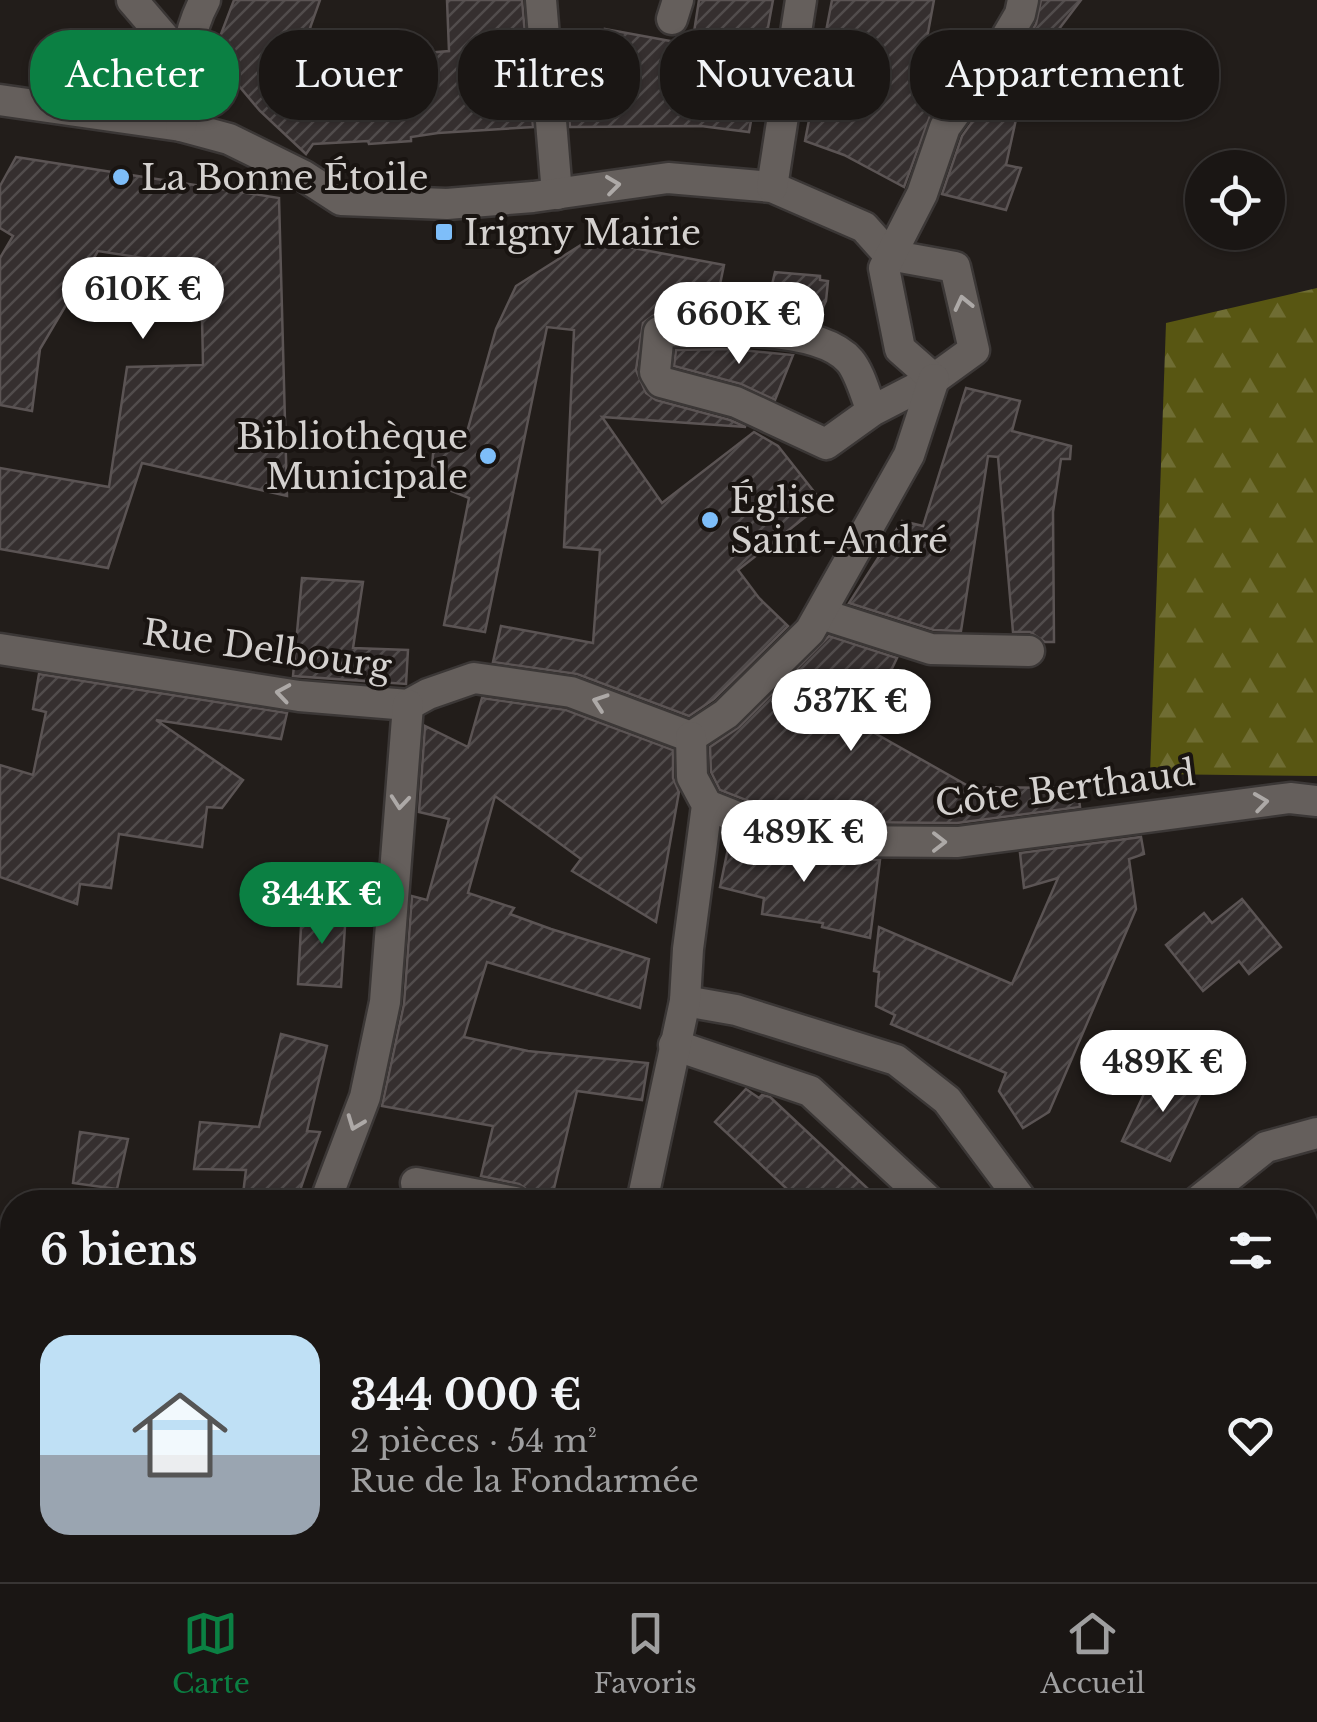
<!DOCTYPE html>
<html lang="fr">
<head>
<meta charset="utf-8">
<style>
  body { margin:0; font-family:"Libre Baskerville",serif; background:#272322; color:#f1f3f6; height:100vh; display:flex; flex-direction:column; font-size:38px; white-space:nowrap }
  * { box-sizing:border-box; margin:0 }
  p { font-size:32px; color:#9f9fa0 }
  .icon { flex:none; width:55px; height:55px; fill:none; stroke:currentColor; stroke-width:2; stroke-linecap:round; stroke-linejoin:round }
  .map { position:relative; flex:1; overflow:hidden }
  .side { position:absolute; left:0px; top:1190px; width:1318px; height:392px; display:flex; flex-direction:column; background:#1a1614; border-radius:40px 40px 0 0; box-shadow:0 2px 8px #0004,0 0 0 2px #383534 }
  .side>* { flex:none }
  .top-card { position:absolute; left:30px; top:30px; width:1258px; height:90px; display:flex; gap:20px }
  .controls { position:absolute; left:1185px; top:150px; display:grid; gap:20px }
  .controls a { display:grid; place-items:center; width:100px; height:100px; border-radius:50%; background:#1a1614; box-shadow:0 2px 8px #0004,0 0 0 2px #383534; font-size:50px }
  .price { position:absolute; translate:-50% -85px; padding:0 22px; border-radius:35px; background:#fff; color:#222; font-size:32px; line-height:65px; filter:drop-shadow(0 2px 5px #0008) }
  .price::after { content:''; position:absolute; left:50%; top:60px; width:30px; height:22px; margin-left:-15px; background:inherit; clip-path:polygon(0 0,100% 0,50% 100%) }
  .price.on { background:#0b8043; color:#fff }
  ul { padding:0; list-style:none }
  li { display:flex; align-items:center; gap:30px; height:250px; padding:0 40px }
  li+li { border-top:2px solid #383534 }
  li span { display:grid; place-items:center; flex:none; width:280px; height:200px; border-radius:30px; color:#555 }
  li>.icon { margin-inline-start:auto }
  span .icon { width:120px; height:120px; fill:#fffc; stroke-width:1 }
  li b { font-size:42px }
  h2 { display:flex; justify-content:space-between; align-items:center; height:120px; padding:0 40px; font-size:42px }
  .tag { padding:0 35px; border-radius:40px; background:#1a1614; box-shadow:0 2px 8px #0004,0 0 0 2px #383534; font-size:35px; line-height:90px }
  .tag.on { background:#0b8043; color:#fff }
  .menu { display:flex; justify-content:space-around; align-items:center; height:140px; border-top:2px solid #383534; background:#1a1614; font-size:28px; color:#9f9fa0 }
  .menu a { display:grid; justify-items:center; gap:5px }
  .menu .on { color:#0b8043 }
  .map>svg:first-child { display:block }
</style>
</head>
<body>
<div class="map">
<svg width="1317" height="1582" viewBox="0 0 1317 1582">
  <defs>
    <pattern id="forest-firs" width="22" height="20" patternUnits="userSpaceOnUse" patternTransform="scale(2.5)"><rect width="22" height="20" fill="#585612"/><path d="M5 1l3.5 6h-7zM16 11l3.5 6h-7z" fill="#6f6d33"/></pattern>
    <pattern id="building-hatch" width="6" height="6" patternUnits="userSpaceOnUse" patternTransform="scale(2.5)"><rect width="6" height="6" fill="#352f2f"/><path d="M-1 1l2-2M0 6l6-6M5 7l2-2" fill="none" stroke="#514c4c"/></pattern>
  </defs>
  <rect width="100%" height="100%" fill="#221d1a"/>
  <polygon fill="url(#forest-firs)" points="1317,288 1317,776 1150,774 1166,323"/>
  <g fill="url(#building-hatch)" stroke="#5b5454" stroke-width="2.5">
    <polygon points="234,0 320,0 310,28 338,52 339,60 449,51 447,0 522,0 533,127 438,133 411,137 411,141 369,144 368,141 313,144 306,154 260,111 213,55"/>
    <polygon points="699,0 773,0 749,132 701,126 570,127 564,57 605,57 605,29 692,45"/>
    <polygon points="832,0 934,0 927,38 954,45 973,57 930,116 904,187 844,155 805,141"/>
    <polygon points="1041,0 1081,0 1040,54 1031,51 1006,165 1021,168 1006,210 942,194 962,136 1005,76 1036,24"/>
    <polygon points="16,157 279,198 287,496 142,463 108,568 0,549 0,468 109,487 127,367 203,365 201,267 98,251 40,349 32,411 0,405 0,258 13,236 0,228 0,186"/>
    <polygon points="584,243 628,247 724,265 717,299 766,310 775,272 820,276 820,280 828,281 826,301 816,322 762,313 703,311 657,313 643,323 636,370 646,393 656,400 730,420 746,427 602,417 662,503 754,432 778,446 823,503 738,570 759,598 788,626 714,699 689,716 577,674 493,662 501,626 593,643 600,550 564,547 574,330 547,327 485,632 444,625 469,498 444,488 438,481 432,468 433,454 443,442 467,432 496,329 516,286"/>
    <polygon points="731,349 793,355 775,400 741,384 674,366 676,350"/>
    <polygon points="966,388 1020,401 1012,431 1071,446 1070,459 1061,459 1053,512 1054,642 1045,642 1030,632 1013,632 998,457 988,456 961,631 934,630 849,603 902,521 923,526"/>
    <polygon points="302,578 363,582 353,648 408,650 406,684 293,676"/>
    <polygon points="829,636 897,658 864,727 970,787 1071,788 1072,796 1079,799 1080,807 957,823 835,822 751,802 720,790 711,772 710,747 739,727"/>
    <polygon points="39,674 287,713 281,739 156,720 243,780 222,808 207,807 202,847 119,834 111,888 80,884 77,904 0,877 0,765 33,775 46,712 33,709"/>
    <polygon points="482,698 566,710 673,750 673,778 679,792 656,922 572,871 581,859 495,796 468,893 514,908 510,914 551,929 649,959 640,1008 487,962 464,1037 528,1051 648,1063 642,1100 577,1091 552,1197 530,1192 519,1184 481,1176 493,1126 382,1106 404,1004 412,896 427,900 449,819 419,812 425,726 468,747"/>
    <polygon points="731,834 829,859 880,860 870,938 822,927 823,923 762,914 764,898 720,887"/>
    <polygon points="1141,837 1144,854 1129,859 1136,909 1049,1112 1023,1128 999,1091 1006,1073 891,1024 895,1015 876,1006 879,972 874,971 879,927 1012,984 1058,878 1024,888 1020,853"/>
    <polygon points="1242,899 1281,947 1249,974 1239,961 1203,991 1166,945 1204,913 1212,923"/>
    <polygon points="302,908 346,911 341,987 298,984"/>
    <polygon points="281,1034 327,1046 307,1131 320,1132 296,1202 242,1202 246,1170 194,1169 200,1122 259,1127"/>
    <polygon points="1156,1068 1203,1088 1170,1161 1122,1141"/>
    <polygon points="746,1089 759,1098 762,1095 770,1097 882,1202 801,1202 715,1122"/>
    <polygon points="80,1132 128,1139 117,1189 73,1183"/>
  </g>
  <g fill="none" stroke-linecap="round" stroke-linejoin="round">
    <defs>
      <g id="minor">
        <polyline points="132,0 186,63"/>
        <polyline points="541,0 557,194"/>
        <polyline points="672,19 678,0"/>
        <path d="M0,100L181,126L229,139L304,176L341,200L447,204L533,197L668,178L772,187L864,227L889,255L955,267L974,350L934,379L872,411C866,397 860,373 850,361C819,324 704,329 659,332L655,372L661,382L736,402L826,444L872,411"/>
        <path d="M181,126C184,83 184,38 205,0"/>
        <polyline points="772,187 801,0"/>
        <polyline points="934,379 900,349 884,268 922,194 945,127 990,65 1020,14 1023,0"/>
        <polyline points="821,614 931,649 1029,651"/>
        <polyline points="0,649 299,696 408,705 428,694 474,678 571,692 691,737"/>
        <polyline points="691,737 726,714 810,631 909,455 934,379"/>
        <polyline points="707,805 745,820 833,841 958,842 1290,798 1317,801"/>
        <polyline points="685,1001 736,1010 896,1060 947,1100 1023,1202"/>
        <polyline points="674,1045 810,1091 930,1202"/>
        <polyline points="416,1183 515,1202"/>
        <polyline points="325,1202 365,1097 385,1002 408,705"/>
        <polyline points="642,1202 685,1001 688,949 707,805 692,777 691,737"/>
        <polyline points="1197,1202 1266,1147 1317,1133"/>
        <polyline points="1219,1570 1224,1582"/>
        <polyline points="32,1582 33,1570"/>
      </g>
    </defs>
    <use href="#minor" stroke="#3b3736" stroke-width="35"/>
    <use href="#minor" stroke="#655f5c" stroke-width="30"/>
  </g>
  <defs><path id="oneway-chevron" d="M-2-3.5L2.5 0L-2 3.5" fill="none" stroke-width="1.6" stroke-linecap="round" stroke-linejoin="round" transform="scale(2.5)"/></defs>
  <g stroke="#ada9a7">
    <use href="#oneway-chevron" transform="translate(613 185) rotate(-7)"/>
    <use href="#oneway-chevron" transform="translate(963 303) rotate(-103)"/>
    <use href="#oneway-chevron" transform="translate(283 693) rotate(-171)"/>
    <use href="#oneway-chevron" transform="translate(600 702) rotate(-161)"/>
    <use href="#oneway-chevron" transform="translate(400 802) rotate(95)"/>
    <use href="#oneway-chevron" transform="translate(1261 802) rotate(-8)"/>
    <use href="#oneway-chevron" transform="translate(939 842)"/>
    <use href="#oneway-chevron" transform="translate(355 1123) rotate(111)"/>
  </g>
  <g fill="#7ebef9" stroke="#191411" stroke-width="4">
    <circle cx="121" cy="177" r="10"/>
    <rect x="434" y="222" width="20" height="20" rx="5"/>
    <circle cx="488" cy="456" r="10"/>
    <circle cx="710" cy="520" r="10"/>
  </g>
  <g text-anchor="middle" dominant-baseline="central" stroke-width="8" stroke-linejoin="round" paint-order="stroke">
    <g font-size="35" fill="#d4d1cf" stroke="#191411" text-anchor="start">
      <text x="141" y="177">La Bonne Étoile</text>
      <text x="464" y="232">Irigny Mairie</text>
      <text x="468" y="436" text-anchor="end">Bibliothèque<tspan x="468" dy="40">Municipale</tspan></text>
      <text x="730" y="500">Église<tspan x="730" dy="40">Saint-André</tspan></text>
    </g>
    <g font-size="35" fill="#d4d1cf" stroke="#191411">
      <text transform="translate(267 649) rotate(8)">Rue Delbourg</text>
      <text transform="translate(1065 788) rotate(-7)">Côte Berthaud</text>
    </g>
  </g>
</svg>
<div class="controls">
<a><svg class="icon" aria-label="locate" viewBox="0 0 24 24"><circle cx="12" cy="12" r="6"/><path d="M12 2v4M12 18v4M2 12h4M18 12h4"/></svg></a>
</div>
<b class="price" style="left:143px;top:342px">610K €</b>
<b class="price" style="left:739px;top:367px">660K €</b>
<b class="price" style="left:851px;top:754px">537K €</b>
<b class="price" style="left:804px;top:885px">489K €</b>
<b class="price on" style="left:322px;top:947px">344K €</b>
<b class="price" style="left:1163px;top:1115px">489K €</b>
<div class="top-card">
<a class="tag on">Acheter</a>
<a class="tag">Louer</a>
<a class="tag">Filtres</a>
<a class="tag">Nouveau</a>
<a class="tag">Appartement</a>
</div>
<section class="side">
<h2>6 biens<svg class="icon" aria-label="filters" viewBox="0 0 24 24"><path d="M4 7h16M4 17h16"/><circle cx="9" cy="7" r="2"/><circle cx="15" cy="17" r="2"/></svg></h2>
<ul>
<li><span style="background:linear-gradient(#bfe0f5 60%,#9aa5b1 0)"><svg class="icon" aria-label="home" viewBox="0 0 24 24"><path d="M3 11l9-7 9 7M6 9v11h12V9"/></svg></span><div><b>344 000 €</b><p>2 pièces · 54 m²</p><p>Rue de la Fondarmée</p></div><svg class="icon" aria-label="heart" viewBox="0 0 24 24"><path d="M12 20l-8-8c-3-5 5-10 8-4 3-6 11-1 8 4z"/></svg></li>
</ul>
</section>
</div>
<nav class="menu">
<a class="on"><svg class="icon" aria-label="map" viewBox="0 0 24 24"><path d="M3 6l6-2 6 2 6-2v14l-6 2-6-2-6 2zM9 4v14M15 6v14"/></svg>Carte</a>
<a><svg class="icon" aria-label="saved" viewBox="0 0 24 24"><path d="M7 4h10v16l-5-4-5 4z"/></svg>Favoris</a>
<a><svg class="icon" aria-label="home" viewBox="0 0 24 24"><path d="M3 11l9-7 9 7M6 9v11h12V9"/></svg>Accueil</a>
</nav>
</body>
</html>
